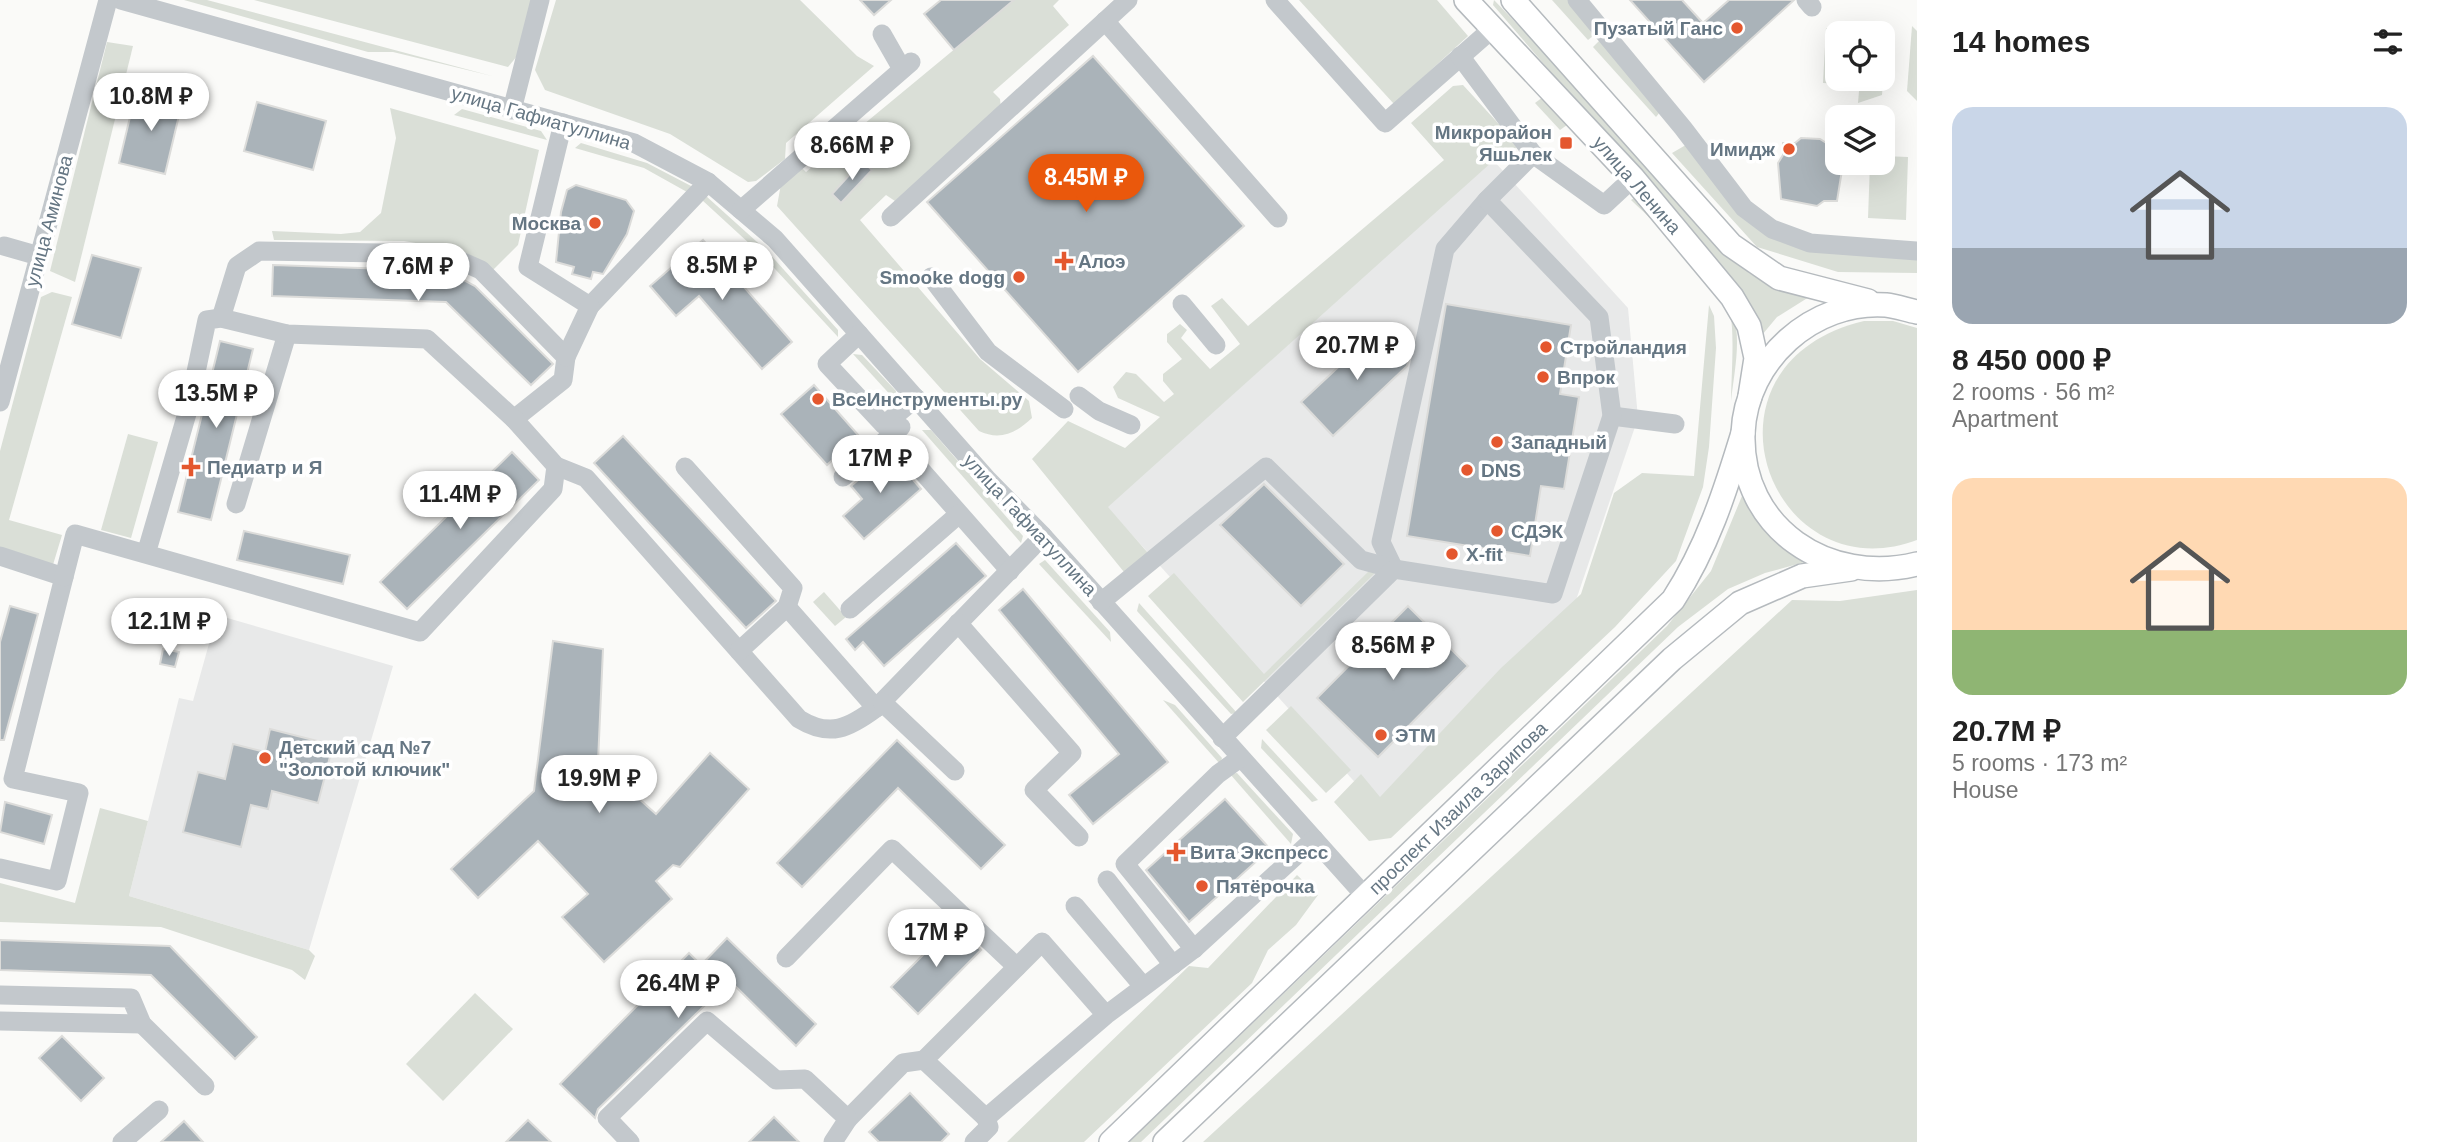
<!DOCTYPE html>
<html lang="en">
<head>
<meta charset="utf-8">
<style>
  body { margin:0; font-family:Helvetica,sans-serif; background:#f2f2f2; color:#222; height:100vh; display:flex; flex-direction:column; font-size:26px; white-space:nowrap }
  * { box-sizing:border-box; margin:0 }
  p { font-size:23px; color:#767676 }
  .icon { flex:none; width:38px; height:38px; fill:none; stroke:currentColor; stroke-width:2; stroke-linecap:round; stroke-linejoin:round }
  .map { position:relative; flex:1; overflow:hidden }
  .side { display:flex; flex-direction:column; background:#fff; width:525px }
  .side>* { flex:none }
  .buttons { position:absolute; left:1825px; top:21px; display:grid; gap:14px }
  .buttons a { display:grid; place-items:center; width:70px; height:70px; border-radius:14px; background:#fff; box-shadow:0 7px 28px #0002; font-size:35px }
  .price { position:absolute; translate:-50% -60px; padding:0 16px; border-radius:24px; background:#fff; color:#222; font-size:23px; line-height:46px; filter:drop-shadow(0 2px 4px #0008) }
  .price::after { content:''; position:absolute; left:50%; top:42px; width:21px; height:16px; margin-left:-10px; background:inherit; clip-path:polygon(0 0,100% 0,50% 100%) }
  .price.selected { background:#ea580c; color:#fff }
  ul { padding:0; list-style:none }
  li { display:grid; align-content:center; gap:14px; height:371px; padding:0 35px }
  li span { display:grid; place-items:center; height:217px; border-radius:21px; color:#555 }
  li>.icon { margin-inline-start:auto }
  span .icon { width:126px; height:126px; fill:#fffc; stroke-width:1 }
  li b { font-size:30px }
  h2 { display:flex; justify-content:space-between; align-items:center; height:84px; padding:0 35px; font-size:30px }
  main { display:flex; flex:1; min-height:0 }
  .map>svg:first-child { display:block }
</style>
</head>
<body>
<main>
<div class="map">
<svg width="1917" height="1142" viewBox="0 0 1917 1142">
  <rect width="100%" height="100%" fill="#fafaf8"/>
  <g fill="#e8e9e9">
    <polygon points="1493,160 1628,308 1638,418 1573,609 1379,809 1107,507"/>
    <polygon points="217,615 393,666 309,950 129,896 179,698 193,701"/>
  </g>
  <g fill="#dadfd7">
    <polygon points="184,0 207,0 492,76 393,52 368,52"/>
    <polygon points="254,0 532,0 518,55 508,67"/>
    <polygon points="556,0 800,0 857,56 874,66 786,143 785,159 756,181 748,182 670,134 545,90 535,70"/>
    <path d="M1014,0H1059L1053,6L1069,25L993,92L1000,99L1001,109L895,201L886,195L860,220L980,359L1029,401L1032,418C1016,433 1000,441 979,431L777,206L781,184L801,167L806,172Z"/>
    <polygon points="1299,0 1437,0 1468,36 1394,104"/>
    <polygon points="1494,0 1519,26 1536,35 1749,273 1771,286 1809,297 1777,317 1757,341 1734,284 1493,5"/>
    <polygon points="1552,0 1572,0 1599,31 1588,40"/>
    <polygon points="1912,26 1917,31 1917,101 1907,91"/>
    <polygon points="1826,28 1848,29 1847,33 1838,33 1838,79 1845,79 1844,84 1823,83"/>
    <polygon points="1602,38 1660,112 1656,117 1593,47"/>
    <polygon points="107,42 133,46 75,282 50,271"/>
    <polygon points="1860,79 1883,79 1882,95 1858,103"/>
    <polygon points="1463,85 1519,146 1493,161 1108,507 1148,553 1124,572 1032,459 1068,421 1125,448 1160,417 1118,398 1113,387 1126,372 1136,374 1164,402 1174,394 1163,381 1163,374 1182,359 1167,342 1167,334 1180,324 1187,330 1181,338 1210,369 1240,344 1211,306 1222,298 1248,326 1444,160 1411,123 1453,86"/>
    <polygon points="1543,97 1567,125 1560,130 1535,103"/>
    <polygon points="390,108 539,150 518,245 493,270 463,251 404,241 274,240 272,231 341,234 360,232 381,213 396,138"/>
    <polygon points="462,109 541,131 547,140 454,115"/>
    <polygon points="1691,142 1768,234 1917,256 1917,273 1838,272 1757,247 1672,153"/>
    <polygon points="581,143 647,163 693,187 687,192 644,168 575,148"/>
    <polygon points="1883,156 1908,157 1906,220 1868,218 1870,163 1883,163"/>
    <polygon points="706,196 767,251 838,330 838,337 763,256 702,200"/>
    <path d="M1634,198C1661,224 1724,279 1734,316C1741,343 1734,374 1731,401C1731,382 1735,330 1730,315C1716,277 1660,228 1631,200Z"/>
    <polygon points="52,292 72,297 9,520 62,535 52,568 0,553 0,451 41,297"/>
    <polygon points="1709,305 1714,316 1716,348 1709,447 1703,487 1676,561 1615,627 1391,838 1369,841 1334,802 1361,774 1380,797 1501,668 1581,594 1614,493 1642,473 1694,476"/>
    <path d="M1864,321H1893L1917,328V540C1769,595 1685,364 1864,321Z"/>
    <polygon points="853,354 862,355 896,391 895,400"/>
    <polygon points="922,430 931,430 1023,536 1021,543"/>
    <polygon points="128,434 158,442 131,538 101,530"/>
    <path d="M1742,496C1760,524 1779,542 1805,562L1765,573L1728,589L1678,627L1141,1142H1129L1667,626L1711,571Z"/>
    <polygon points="1045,560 1110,632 1111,642 1039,564"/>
    <polygon points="1370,570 1375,573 1243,702 1148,596 1174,573 1264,674"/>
    <polygon points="1917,590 1917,1142 1203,1142 1792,600 1840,601"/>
    <polygon points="824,592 846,617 835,626 813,602"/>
    <polygon points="1139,603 1237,713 1231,714 1137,611"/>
    <polygon points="1163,700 1175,705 1222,758 1220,764"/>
    <polygon points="1291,706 1351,770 1326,793 1266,730"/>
    <polygon points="1262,739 1318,800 1312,802 1261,748"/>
    <polygon points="1237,773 1293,834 1291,844 1230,774"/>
    <polygon points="100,808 148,821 129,896 309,950 315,956 305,980 292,970 161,927 0,922 0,883 75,903"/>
    <polygon points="1297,875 1318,895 1296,925 1268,950 1252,983 1084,1142 1007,1142 1189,966 1208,968"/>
    <polygon points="475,993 513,1029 443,1101 406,1064"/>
  </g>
  <g fill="#aab3b9" stroke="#dcdcda" stroke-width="2">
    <polygon points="860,0 891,0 874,15"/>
    <polygon points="941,0 1014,0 954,50 924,14"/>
    <polygon points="1630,0 1682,0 1703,23 1729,0 1794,0 1704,82"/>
    <polygon points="1093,56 1244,226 1078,372 927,202"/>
    <polygon points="136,92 182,103 165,174 119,163"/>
    <polygon points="257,102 326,121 313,170 244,151"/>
    <polygon points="1801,138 1820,139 1828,144 1838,145 1838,163 1843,164 1837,201 1824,201 1817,206 1781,199 1778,163 1783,155 1783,143 1795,143"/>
    <polygon points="862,161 872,170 841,203 832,194"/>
    <polygon points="576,185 626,200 634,211 627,234 603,274 593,272 591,279 572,274 574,267 556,262 561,212 567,190"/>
    <polygon points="703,240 792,342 762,369 699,296 676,316 650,286"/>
    <polygon points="92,255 141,268 121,338 72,324"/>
    <polygon points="273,265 447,271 475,286 553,364 531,385 446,302 272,296"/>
    <polygon points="1446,304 1571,325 1560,394 1579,397 1564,489 1541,486 1530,556 1407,536"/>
    <polygon points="1381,327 1409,357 1407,366 1333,436 1301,402"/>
    <polygon points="220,341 253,349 211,520 178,512"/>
    <polygon points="814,385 859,436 827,465 781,414"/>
    <polygon points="623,436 776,601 746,628 594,463"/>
    <polygon points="512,452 539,480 407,609 380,582"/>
    <polygon points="890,453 921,489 864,539 843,516 862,499 851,486"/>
    <polygon points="1264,484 1344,564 1301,606 1220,525"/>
    <polygon points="244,531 350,555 343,584 237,560"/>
    <polygon points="956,543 986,576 884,666 863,642 855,650 846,639"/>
    <polygon points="1023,589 1168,762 1093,824 1069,795 1119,754 999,610"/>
    <polygon points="10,606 38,614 4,740 0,740 0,642"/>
    <polygon points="1408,606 1468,666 1378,757 1317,698"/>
    <polygon points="553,641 603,649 598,762 656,814 710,753 749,789 680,867 673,865 656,881 672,899 604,962 562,917 588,894 538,841 478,898 451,869 534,791"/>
    <polygon points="163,649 179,652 175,667 160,664"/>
    <polygon points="270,729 333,745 318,803 272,791 268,809 251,805 241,847 183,832 198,772 225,779 233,744 265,752"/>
    <polygon points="897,740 1005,845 981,869 898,788 802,887 777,863"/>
    <polygon points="1225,799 1270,849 1189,922 1146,870"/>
    <polygon points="5,802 52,815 44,844 0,832"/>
    <polygon points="954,924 981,950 918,1014 891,987"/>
    <polygon points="727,938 816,1024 796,1046 730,981 598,1109 595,1118 560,1084 689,953 701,965"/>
    <polygon points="0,940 170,946 257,1037 235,1059 151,975 0,970"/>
    <polygon points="62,1036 104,1078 81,1101 39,1058"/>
    <polygon points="910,1093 949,1134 941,1142 879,1142 869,1132"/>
    <polygon points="774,1117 799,1142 749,1142"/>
    <polygon points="528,1120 551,1142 506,1142"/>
    <polygon points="184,1121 203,1142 161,1142"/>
  </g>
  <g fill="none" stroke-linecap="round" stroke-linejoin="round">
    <defs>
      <g id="major">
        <polyline points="1466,0 1633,178 1732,297 1749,326 1756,358 1750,396"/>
        <polyline points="1513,0 1731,245 1779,278 1868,301"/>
        <path d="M1917,312C1907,310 1896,306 1886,305C1813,300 1746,360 1743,433C1740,529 1829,586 1917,564"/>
        <path d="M1111,1142L1673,600C1707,548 1725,492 1743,433"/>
        <polyline points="1165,1142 1672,659 1740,603 1802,576 1851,569"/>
      </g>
    </defs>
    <use href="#major" stroke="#b5babe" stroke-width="26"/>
    <g stroke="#c3c8cc" stroke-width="19">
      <polyline points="121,0 634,143 708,182 775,239 988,480 1043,536 1365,896"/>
      <polyline points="1275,0 1385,123 1492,29"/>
      <polyline points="1577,0 1683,128 1744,208 1772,229 1810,243 1917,251"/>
      <polyline points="1806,0 1812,7"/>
      <polyline points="1105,21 1278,218"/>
      <polyline points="882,34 902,69"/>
      <polyline points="1460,56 1533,154 1604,205 1633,178"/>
      <polyline points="512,110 540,0"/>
      <polyline points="563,123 528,267 590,306 708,182"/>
      <polyline points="741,210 911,62"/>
      <polyline points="891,217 1128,0"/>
      <polyline points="4,246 39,256"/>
      <polyline points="931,277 988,352 1064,409"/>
      <polyline points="1182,304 1216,345"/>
      <polyline points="221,318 237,266 259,251 445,254 481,270 566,357 563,380 514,419"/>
      <polyline points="859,334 827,364 884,425 916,398"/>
      <polyline points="566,357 590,306"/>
      <polyline points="1079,396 1099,411 1131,425"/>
      <polyline points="0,402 108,0"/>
      <polyline points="1612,416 1675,424"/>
      <polyline points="891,436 1010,571"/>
      <path d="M556,466L586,478L799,719C830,738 849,728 876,708L1043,536"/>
      <polyline points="685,467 793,588 787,607 739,651"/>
      <polyline points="843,477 901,427"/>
      <polyline points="236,504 287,334"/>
      <polyline points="0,556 64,577 13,779 79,793 57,881 0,868"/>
      <polyline points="1394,569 1381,542 1445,249 1487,200"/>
      <polyline points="64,577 75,534 420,632 553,489 556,466 514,419 427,339 287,334 221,318 207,320 188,410 146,554"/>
      <polyline points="1101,602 1266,467 1361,560 1394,569"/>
      <polyline points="787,607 876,708"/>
      <polyline points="850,609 959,514"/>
      <polyline points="958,623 1072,753 1034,790 1079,837"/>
      <polyline points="882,702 955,771"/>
      <polyline points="1222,738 1394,569 1553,594 1612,416 1599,317 1487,200 1533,154"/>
      <polyline points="1107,880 1173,965"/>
      <polyline points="1075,906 1143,986"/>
      <polyline points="1194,949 1125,864 1218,774 1240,758"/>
      <polyline points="786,958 892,849 1017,967"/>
      <polyline points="0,995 131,998 142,1024 205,1086"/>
      <polyline points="1106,1015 986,1118 924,1060 1042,942 1106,1015 1194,949 1314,839"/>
      <polyline points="0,1021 142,1024"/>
      <polyline points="848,1119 903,1063 924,1060"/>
      <polyline points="122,1142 159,1110"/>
      <polyline points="630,1142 607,1118 707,1021 776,1080 805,1079 848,1119 833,1142"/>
      <polyline points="974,1142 989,1127 986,1118"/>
    </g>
    <use href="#major" stroke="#fff" stroke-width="23"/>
  </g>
  <g fill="#e4572e" stroke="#fff" stroke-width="2.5">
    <circle cx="1737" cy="28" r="7"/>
    <rect x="1559" y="136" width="14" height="14" rx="3.5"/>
    <circle cx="1789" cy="149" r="7"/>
    <circle cx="595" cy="223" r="7"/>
    <path d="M1060.5 250.5h7v7h7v7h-7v7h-7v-7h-7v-7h7z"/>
    <circle cx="1019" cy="277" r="7"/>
    <circle cx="1546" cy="347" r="7"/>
    <circle cx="1543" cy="377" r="7"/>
    <circle cx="818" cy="399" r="7"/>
    <circle cx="1497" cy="442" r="7"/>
    <path d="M187.5 456.5h7v7h7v7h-7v7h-7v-7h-7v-7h7z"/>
    <circle cx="1467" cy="470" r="7"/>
    <circle cx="1497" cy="531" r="7"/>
    <circle cx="1452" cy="554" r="7"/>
    <circle cx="1381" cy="735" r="7"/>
    <circle cx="265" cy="758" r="7"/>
    <path d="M1172.5 841.5h7v7h7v7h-7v7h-7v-7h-7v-7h7z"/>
    <circle cx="1202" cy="886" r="7"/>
  </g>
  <g text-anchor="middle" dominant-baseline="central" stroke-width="7" stroke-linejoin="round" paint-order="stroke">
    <g font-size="19" font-weight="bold" fill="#657683" stroke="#fff" text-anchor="start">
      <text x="1723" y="28" text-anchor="end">Пузатый Ганс</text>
      <text x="1552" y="132" text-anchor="end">Микрорайон<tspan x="1552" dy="22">Яшьлек</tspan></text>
      <text x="1775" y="149" text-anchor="end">Имидж</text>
      <text x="581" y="223" text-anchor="end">Москва</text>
      <text x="1078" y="261">Алоэ</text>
      <text x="1005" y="277" text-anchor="end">Smooke dogg</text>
      <text x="1560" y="347">Стройландия</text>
      <text x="1557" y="377">Впрок</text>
      <text x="832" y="399">ВсеИнструменты.ру</text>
      <text x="1511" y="442">Западный</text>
      <text x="207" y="467">Педиатр и Я</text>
      <text x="1481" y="470">DNS</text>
      <text x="1511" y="531">СДЭК</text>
      <text x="1466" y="554">X-fit</text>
      <text x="1395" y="735">ЭТМ</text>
      <text x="279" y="747">Детский сад №7<tspan x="279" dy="22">"Золотой ключик"</tspan></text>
      <text x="1190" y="852">Вита Экспресс</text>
      <text x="1216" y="886">Пятёрочка</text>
    </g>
    <g font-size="19" fill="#657683" stroke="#fff">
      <text transform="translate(541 118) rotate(16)">улица Гафиатуллина</text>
      <text transform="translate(1637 185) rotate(49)">улица Ленина</text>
      <text transform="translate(49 221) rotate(-75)">улица Аминова</text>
      <text transform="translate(1030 525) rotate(47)">улица Гафиатуллина</text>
      <text transform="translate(1458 808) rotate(-44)">проспект Изаила Зарипова</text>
    </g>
  </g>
</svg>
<div class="buttons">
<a><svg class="icon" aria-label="locate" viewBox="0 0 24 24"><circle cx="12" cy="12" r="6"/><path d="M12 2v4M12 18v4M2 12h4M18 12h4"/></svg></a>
<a><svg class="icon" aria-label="layers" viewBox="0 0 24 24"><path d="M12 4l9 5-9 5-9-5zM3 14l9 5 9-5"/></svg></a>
</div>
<b class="price" style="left:151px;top:133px">10.8M ₽</b>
<b class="price" style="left:852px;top:182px">8.66M ₽</b>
<b class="price selected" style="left:1086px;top:214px">8.45M ₽</b>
<b class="price" style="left:722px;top:302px">8.5M ₽</b>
<b class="price" style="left:418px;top:303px">7.6M ₽</b>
<b class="price" style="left:1357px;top:382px">20.7M ₽</b>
<b class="price" style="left:216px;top:430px">13.5M ₽</b>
<b class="price" style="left:880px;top:495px">17M ₽</b>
<b class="price" style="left:460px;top:531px">11.4M ₽</b>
<b class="price" style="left:169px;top:658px">12.1M ₽</b>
<b class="price" style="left:1393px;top:682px">8.56M ₽</b>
<b class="price" style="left:599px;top:815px">19.9M ₽</b>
<b class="price" style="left:936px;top:969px">17M ₽</b>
<b class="price" style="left:678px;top:1020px">26.4M ₽</b>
</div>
<section class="side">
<h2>14 homes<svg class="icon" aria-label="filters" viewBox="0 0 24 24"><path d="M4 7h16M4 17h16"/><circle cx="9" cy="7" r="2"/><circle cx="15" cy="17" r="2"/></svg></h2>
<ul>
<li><span style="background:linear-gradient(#c9d6e8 65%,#9aa5b1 0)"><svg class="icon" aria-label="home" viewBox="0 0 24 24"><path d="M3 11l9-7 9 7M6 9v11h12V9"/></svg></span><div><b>8 450 000 ₽</b><p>2 rooms · 56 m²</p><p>Apartment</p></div></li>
<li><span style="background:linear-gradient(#ffd9b3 70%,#8fb573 0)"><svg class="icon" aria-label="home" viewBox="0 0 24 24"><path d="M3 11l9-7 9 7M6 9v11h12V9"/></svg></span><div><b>20.7M ₽</b><p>5 rooms · 173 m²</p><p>House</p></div></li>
</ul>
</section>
</main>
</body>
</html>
